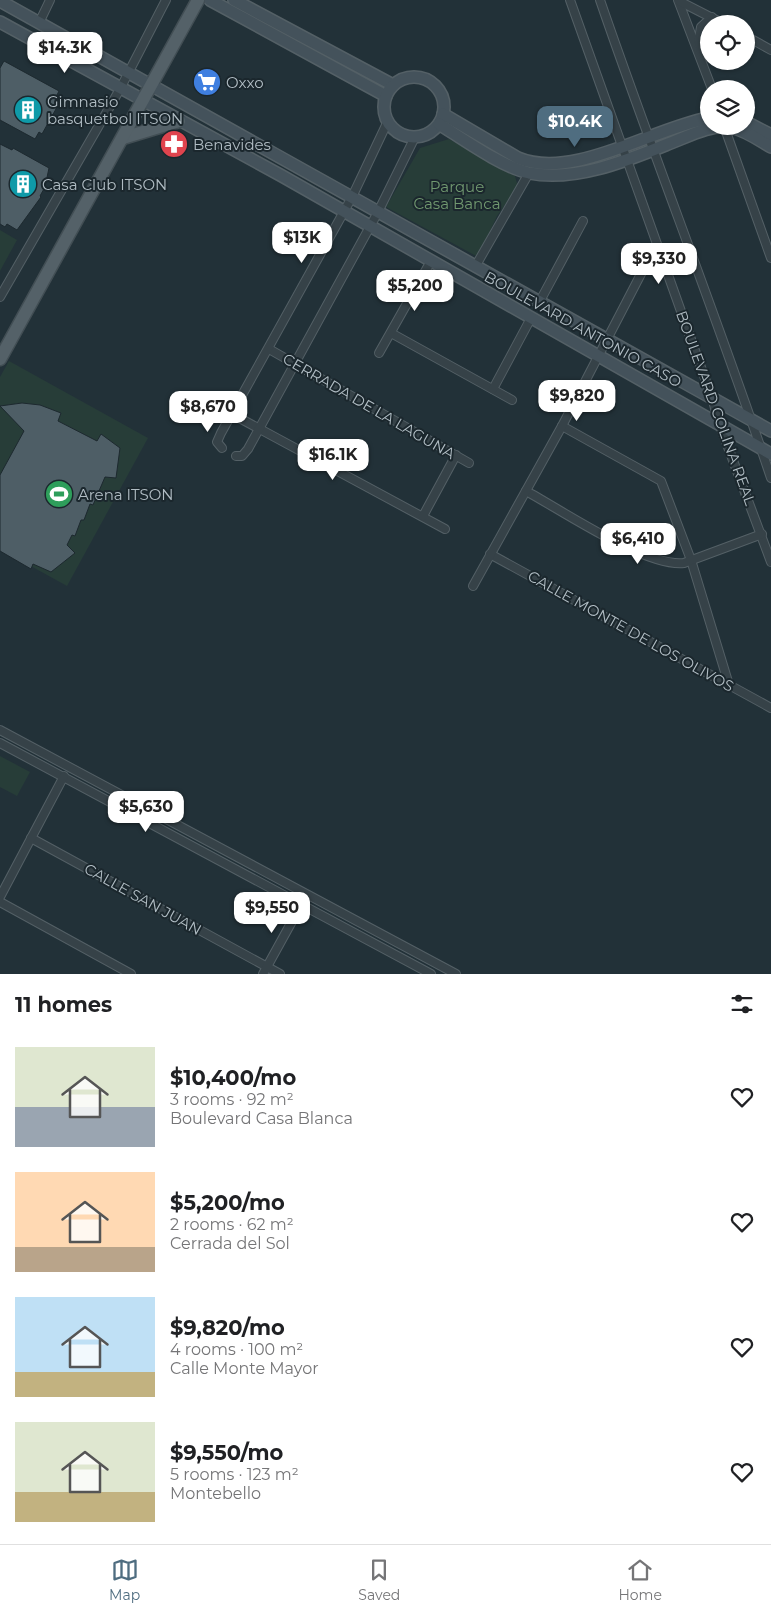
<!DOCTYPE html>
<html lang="en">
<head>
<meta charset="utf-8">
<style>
  body { margin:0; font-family:Montserrat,sans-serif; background:#f2f2f2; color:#202124; height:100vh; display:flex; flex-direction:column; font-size:19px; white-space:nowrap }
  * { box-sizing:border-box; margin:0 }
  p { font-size:16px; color:#757577 }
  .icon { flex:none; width:28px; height:28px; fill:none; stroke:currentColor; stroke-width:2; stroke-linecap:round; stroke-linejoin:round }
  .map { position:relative; height:974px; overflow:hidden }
  .side { display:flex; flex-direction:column; background:#fff; flex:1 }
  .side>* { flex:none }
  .fabs { position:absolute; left:700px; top:15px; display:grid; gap:10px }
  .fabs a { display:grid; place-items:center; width:55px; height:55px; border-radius:50%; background:#fff; box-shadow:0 1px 4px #0004; font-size:25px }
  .price { position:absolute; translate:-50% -42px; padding:0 11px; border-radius:10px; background:#fff; color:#222; font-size:16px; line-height:32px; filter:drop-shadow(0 1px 2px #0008) }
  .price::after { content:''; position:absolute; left:50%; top:30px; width:15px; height:11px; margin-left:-8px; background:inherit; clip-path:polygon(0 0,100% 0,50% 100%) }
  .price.on { background:#4f6d80; color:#fff }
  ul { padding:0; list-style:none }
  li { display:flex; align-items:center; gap:15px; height:125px; padding:0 15px }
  li span { display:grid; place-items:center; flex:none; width:140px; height:100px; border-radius:0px; color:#555 }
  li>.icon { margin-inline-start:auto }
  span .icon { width:60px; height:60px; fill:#fffc; stroke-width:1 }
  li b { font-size:21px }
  h2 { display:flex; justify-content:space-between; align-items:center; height:60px; padding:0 15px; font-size:21px }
  .tabs { display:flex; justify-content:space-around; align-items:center; height:70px; border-top:1px solid #e0e0e0; background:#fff; font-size:14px; color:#757577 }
  .tabs a { display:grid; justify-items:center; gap:2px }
  .tabs .on { color:#4f6d80 }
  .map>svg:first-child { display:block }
</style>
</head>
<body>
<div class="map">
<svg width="771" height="974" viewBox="0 0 771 974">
  <rect width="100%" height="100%" fill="#223138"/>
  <g fill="#273d38">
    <polygon points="449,139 515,176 518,187 497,216 478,257 386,207 420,148"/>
    <polygon points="0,230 17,240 0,271"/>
    <polygon points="9,361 148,438 67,586 0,549 0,377"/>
    <polygon points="0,756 30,772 17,796 0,787"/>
  </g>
  <g fill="#4e5e66" stroke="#1d292f">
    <polygon points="4,61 59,91 56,97 61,100 42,134 39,132 35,139 0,120 0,68"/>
    <polygon points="0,144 12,150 13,148 49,168 45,187 40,196 41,197 17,230 7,224 5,227 0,224"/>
    <polygon points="22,403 40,405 61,413 58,421 97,441 101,434 120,448 116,478 105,477 93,505 90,504 84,520 81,520 75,536 72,535 67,545 75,553 51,572 33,564 31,569 0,551 0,475 24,431 0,406"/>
  </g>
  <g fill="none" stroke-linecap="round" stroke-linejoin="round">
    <defs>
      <g id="street">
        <polyline points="570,0 713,401 719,423 771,562"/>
        <path d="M600,0C655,160 717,317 771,478"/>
        <polyline points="678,0 712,89"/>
        <polyline points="679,1 724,24"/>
        <polyline points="39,23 50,0"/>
        <polyline points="746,36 771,50"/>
        <polyline points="698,44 701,27 712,17"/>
        <polyline points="724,126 771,258"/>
        <polyline points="475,267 529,173"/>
        <polyline points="0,297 120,89 166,0"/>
        <polyline points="540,301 583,221"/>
        <polyline points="391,333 512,400"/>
        <polyline points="269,349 469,463"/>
        <polyline points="379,353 431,261"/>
        <polyline points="493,389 531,318"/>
        <polyline points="232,414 445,529"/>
        <polyline points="562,426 661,481 691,560 729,685"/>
        <polyline points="222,448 217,442 221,433 352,197 388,121"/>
        <polyline points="236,456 242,456 248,449 378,212 415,137"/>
        <path d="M526,491C563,511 645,567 684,563L762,534"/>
        <polyline points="423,516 456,455"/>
        <polyline points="490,554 771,708"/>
        <polyline points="473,586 562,426 656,245"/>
        <polyline points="0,730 456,974"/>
        <polyline points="0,743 431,974"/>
        <polyline points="31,838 280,974"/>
        <polyline points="0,897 64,776"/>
        <polyline points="0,902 131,974"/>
        <polyline points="263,974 301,905"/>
      </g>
      <g id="secondary">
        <polyline points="210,0 386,96"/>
        <polyline points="234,0 393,85"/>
        <polyline points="0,1 771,431"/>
        <polyline points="0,22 282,176 771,454"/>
        <circle cx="414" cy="107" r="30"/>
        <path d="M443,114L518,158C573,181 653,128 709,118"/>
        <polyline points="746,122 771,135"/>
        <path d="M439,124C463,139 502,167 529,173C575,182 626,161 668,144C687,137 710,124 730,127C745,130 759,140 771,147"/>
      </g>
      <g id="primary">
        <polyline points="123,138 179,121"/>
        <polyline points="0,359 198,0"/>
      </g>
    </defs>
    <use href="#street" stroke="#546066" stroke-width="10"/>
    <use href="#secondary" stroke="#546066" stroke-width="14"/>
    <use href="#primary" stroke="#424e54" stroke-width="15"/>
    <use href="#street" stroke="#364248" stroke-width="8"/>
    <use href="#secondary" stroke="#44525b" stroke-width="11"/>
    <use href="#primary" stroke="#546168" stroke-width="12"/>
  </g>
  <defs>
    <symbol id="supermarket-disc" viewBox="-11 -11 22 22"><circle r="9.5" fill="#3f7fe0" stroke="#1b272d"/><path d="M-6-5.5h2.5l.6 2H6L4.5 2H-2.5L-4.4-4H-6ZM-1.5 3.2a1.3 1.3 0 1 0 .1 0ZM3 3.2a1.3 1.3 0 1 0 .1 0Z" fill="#fff"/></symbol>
    <symbol id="building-disc" viewBox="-11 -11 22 22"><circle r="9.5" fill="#0f9aa8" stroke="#1b272d"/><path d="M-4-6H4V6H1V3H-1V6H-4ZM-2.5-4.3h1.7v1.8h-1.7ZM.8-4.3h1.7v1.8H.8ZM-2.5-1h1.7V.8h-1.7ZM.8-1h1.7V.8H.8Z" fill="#fff"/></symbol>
    <symbol id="pharmacy-disc" viewBox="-11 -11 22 22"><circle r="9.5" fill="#e0444e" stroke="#1b272d"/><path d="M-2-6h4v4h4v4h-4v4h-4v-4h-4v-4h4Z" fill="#fff"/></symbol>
    <symbol id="stadium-disc" viewBox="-11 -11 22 22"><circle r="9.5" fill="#2e9e5b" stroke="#1b272d"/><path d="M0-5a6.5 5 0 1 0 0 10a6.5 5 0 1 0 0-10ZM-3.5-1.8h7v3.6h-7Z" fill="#fff"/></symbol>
  </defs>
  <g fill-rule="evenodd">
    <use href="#supermarket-disc" x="191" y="66" width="32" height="32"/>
    <use href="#building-disc" x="12" y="94" width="32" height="32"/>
    <use href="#pharmacy-disc" x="158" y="128" width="32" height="32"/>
    <use href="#building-disc" x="7" y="168" width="32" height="32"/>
    <use href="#stadium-disc" x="43" y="478" width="32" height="32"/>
  </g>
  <g text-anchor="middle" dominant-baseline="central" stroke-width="4" stroke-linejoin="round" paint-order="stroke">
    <g font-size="15" fill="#b1bdc4" stroke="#1b272d" text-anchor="start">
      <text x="226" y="82">Oxxo</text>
      <text x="47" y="101">Gimnasio<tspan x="47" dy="17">basquetbol ITSON</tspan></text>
      <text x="193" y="144">Benavides</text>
      <text x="42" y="184">Casa Club ITSON</text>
      <text x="78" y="494">Arena ITSON</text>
    </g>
    <g font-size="15" fill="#719970" stroke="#1b272d">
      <text x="457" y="186">Parque<tspan x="457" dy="17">Casa Banca</tspan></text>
    </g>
    <g font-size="15" fill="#b1bdc4" stroke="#1b272d">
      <text transform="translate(583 329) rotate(29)">BOULEVARD ANTONIO CASO</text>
      <text transform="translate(369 406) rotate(30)">CERRADA DE LA LAGUNA</text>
      <text transform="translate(716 408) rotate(70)">BOULEVARD COLINA REAL</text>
      <text transform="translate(631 631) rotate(29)">CALLE MONTE DE LOS OLIVOS</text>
      <text transform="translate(143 899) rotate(29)">CALLE SAN JUAN</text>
    </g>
  </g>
</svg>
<div class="fabs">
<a><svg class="icon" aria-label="locate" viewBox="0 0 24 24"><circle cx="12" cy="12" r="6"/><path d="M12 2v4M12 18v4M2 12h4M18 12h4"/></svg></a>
<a><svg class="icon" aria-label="layers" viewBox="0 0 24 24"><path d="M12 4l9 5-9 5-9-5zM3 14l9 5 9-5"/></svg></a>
</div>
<b class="price" style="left:65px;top:74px">$14.3K</b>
<b class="price on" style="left:575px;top:148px">$10.4K</b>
<b class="price" style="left:302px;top:264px">$13K</b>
<b class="price" style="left:659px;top:285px">$9,330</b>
<b class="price" style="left:415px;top:312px">$5,200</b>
<b class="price" style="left:577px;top:422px">$9,820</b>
<b class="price" style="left:208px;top:433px">$8,670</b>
<b class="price" style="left:333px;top:481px">$16.1K</b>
<b class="price" style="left:638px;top:565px">$6,410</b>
<b class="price" style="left:146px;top:833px">$5,630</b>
<b class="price" style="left:272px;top:934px">$9,550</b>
</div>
<section class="side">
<h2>11 homes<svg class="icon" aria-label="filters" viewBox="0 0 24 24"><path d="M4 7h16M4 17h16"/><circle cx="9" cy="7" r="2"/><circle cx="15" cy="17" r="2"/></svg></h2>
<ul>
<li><span style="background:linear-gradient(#dfe7d0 60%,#9aa5b1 0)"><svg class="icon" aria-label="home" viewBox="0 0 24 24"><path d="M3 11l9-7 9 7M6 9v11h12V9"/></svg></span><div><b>$10,400/mo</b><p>3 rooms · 92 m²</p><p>Boulevard Casa Blanca</p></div><svg class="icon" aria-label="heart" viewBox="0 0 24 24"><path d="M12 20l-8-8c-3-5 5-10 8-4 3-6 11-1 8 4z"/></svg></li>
<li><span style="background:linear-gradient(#ffd9b3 75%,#b9a48a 0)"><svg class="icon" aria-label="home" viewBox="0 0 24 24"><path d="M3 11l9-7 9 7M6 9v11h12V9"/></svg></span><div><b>$5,200/mo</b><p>2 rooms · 62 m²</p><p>Cerrada del Sol</p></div><svg class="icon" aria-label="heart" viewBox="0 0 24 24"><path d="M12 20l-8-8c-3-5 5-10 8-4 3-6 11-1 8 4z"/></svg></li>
<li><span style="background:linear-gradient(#bfe0f5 75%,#c2b280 0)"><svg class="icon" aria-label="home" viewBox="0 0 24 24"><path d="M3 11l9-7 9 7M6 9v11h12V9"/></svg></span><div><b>$9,820/mo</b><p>4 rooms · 100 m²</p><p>Calle Monte Mayor</p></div><svg class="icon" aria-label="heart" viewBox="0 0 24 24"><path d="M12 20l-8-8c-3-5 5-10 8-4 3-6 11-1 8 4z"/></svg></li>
<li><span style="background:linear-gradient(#dfe7d0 70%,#c2b280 0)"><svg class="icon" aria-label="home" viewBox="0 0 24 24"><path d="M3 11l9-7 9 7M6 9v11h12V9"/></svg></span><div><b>$9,550/mo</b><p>5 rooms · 123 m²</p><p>Montebello</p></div><svg class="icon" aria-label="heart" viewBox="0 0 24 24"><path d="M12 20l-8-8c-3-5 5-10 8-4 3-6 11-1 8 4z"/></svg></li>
</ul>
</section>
<nav class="tabs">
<a class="on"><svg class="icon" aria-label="map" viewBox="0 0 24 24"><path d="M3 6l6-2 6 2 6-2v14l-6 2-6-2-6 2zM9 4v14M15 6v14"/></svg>Map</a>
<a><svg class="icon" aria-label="saved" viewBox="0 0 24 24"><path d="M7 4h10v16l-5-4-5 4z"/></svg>Saved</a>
<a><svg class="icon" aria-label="home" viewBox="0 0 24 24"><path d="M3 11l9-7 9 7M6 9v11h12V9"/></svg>Home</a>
</nav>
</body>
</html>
